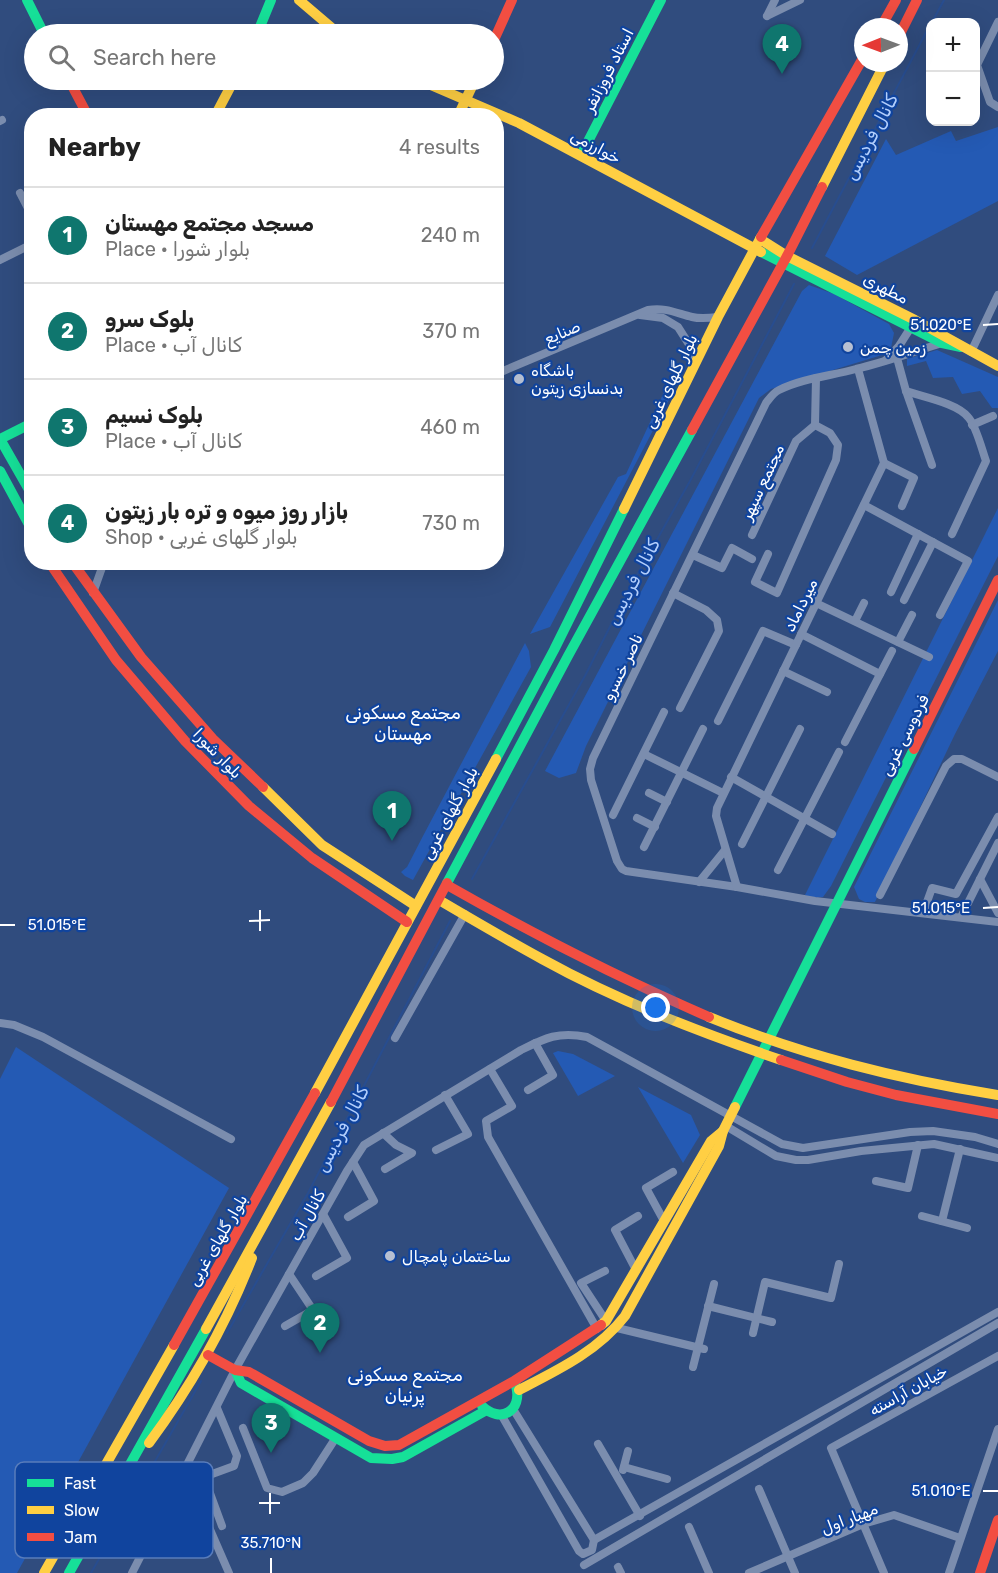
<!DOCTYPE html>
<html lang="en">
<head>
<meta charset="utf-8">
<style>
	:root { --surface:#fff; --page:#f2f2f2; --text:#222; --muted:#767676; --line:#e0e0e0; --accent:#0f766e }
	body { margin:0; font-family:Rubik,"Noto Naskh Arabic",sans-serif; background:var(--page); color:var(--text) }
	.controls { position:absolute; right:18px; top:18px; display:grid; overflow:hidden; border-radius:12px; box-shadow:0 6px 24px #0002 }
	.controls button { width:54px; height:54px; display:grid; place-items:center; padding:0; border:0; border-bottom:2px solid var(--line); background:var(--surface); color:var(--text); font:30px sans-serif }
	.compass { position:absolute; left:854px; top:18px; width:54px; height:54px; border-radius:50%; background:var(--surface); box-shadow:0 6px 24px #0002; rotate:269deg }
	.you { position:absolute; left:656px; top:1008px; width:21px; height:21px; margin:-15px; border:4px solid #fff; border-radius:50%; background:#1a73e8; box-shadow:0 0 0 9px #1a73e833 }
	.badge { display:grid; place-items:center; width:39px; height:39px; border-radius:50%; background:var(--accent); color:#fff; font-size:20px; font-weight:700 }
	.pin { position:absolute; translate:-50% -50px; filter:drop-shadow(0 2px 3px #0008) }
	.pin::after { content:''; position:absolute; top:32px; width:21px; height:18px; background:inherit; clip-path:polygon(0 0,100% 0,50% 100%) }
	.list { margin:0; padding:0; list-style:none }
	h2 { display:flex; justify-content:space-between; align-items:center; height:78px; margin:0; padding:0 24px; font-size:26px }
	h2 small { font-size:20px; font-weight:400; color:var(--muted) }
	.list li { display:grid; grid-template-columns:39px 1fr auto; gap:18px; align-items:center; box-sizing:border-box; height:96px; padding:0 24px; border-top:2px solid var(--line) }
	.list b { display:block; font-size:22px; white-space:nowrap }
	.list p { margin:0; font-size:20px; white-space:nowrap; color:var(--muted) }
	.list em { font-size:20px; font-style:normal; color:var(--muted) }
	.icon { flex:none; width:33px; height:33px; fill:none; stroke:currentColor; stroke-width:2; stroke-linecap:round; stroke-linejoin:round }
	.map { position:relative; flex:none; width:998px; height:1573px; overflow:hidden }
	.search { position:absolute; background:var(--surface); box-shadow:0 6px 24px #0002; left:24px; top:24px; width:480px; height:66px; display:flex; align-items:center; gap:15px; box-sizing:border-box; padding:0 21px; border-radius:33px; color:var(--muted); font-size:22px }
	.panel { position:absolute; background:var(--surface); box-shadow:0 6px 24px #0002; left:24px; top:108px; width:480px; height:462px; border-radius:24px }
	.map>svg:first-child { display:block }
</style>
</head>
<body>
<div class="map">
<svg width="998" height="1573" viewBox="0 0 998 1573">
	<rect width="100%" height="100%" fill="#304c7e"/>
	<g fill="#245ab4">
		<polygon points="998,127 998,201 857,275 825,256 886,139 896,155 951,131 956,141"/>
		<polygon points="809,285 834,294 889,324 894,333 891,348 882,355 771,389 759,398 586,746 576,773 559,778 545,771 802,291"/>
		<polygon points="937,350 998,377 998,408 992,408 980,391 962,394 953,377 933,378 926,361 907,366 907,359"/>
		<polygon points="664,392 671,396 550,627 530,634 618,477 626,474"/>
		<polygon points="998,508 998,556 831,886 823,897 811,898 805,895"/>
		<polygon points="998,600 998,651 955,734 875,902 865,902 859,899 854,887"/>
		<polygon points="525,643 529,651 531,667 413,880 405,876 401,872 407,867 423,836"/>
		<polygon points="16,1047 229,1188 17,1573 0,1573 0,1079"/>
		<polygon points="558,1051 573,1054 615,1076 578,1096 553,1053"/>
		<polygon points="638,1087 691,1115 700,1135 683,1163"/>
	</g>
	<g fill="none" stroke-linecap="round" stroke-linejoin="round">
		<g stroke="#284d8f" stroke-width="2">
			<polyline points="932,22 944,0"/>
			<polyline points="812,248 930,25"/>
			<polyline points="472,879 586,674 628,591 690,481 794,284"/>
			<polyline points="227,1333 308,1193 450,921"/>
			<polyline points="91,1573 201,1381"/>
		</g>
		<g stroke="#7b8dae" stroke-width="8">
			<polyline points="767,16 800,0"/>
			<polyline points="767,16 775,0"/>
			<polyline points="998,22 977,65 990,102 998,107"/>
			<polyline points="0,121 2,120"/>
			<polyline points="20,193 32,216"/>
			<polyline points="0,260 32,244"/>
			<polyline points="640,315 663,318 678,327 692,349 693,369"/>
			<path d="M 944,341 L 942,343 C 913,352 885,362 856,369 C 831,376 803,378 779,390 C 773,393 770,398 766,403 L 593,758 L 590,769 L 591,780 L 617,861 L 622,869 L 626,871 L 737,887 L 815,901 L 998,922"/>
			<polyline points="971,352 998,295"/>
			<polyline points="897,358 906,391 932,465"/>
			<polyline points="886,360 899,346 913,324"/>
			<path d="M 496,374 L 648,310 C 665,307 676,313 692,317 C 700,319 710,318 718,317"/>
			<path d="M 906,391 C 923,397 957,403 968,417 C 976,425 982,450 986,461 L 952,534"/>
			<polyline points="972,425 993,416"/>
			<polyline points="884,463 914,478 902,506"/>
			<polyline points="864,505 968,561 940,615"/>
			<polyline points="752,535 796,441 815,425 816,378"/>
			<polyline points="768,554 755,582 777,593 836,460 838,445 830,433 815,425"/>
			<polyline points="693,555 722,568 732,548 752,559"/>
			<polyline points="891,592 918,534"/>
			<polyline points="93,593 104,562"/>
			<polyline points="673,593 706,610 717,620 719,631 680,708"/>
			<polyline points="904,600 933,542"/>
			<polyline points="816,603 929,657"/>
			<polyline points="855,621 864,603"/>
			<polyline points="801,634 880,674"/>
			<polyline points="898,642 912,615"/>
			<polyline points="783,671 827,692"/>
			<polyline points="718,721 763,631 796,645"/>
			<polyline points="845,742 892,651"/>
			<polyline points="644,754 723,793"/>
			<polyline points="731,777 832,834"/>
			<polyline points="649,793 667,802"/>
			<polyline points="613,815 664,712"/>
			<polyline points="637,818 655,827"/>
			<polyline points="742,844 800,729"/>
			<polyline points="644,847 703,729"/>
			<polyline points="778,870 839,752"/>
			<polyline points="980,879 998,913"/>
			<polyline points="699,882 725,850"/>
			<polyline points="737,887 716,816 717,808 884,463 858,369"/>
			<polyline points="880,895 946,766 954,759 962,759 998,777"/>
			<polyline points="923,913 932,888 956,894 998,817"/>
			<polyline points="961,917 998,843"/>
			<polyline points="0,1023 14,1025 43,1037 231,1139"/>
			<polyline points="395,1038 465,914"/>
			<polyline points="490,1069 512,1106 486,1121 488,1137 597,1329"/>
			<polyline points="528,1090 553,1075 535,1043"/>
			<polyline points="726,1126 776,1156 796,1160 808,1160 861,1151 934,1144 998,1158"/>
			<polyline points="383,1133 396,1145 412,1153 385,1169"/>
			<polyline points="436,1150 468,1134 445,1095"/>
			<polyline points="876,1181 908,1188 918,1145"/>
			<polyline points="922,1216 967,1228"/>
			<polyline points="348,1217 374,1201 353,1162"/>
			<polyline points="664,1221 646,1188 673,1172"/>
			<polyline points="942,1221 960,1149"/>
			<polyline points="636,1270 615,1230 638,1216"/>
			<polyline points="605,1271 581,1283 606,1321"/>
			<polyline points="316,1276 347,1258 323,1214"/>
			<polyline points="708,1306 772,1322"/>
			<polyline points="285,1326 313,1310 289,1274"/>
			<polyline points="617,1328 704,1349"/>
			<polyline points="753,1333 765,1282 831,1298 839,1264"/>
			<polyline points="693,1367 714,1284"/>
			<polyline points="217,1408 237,1456 234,1466 204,1477 222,1526"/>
			<polyline points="513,1409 594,1540 998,1312"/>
			<polyline points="502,1416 579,1551 583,1554 592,1550 594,1540"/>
			<polyline points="243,1428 267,1488 282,1492 303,1483 313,1473 335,1439"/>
			<polyline points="598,1444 640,1516"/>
			<polyline points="624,1467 667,1479"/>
			<polyline points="184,1470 229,1573"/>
			<polyline points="623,1470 628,1451"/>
			<polyline points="759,1489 795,1573"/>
			<polyline points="689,1527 709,1573"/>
			<polyline points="584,1565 998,1323"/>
			<polyline points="618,1567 621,1573"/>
			<path d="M 132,1573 L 235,1370 L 347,1171 L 364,1145 L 521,1050 C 545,1038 559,1031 587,1037 L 782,1144 L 803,1148 L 910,1132 L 933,1131 L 975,1137 L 998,1144"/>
			<polyline points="749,1573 863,1524 894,1515 960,1538"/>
			<polyline points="884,1573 831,1448 998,1356"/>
			<polyline points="949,1573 998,1429"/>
		</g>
		<g stroke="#16e098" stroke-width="10">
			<polyline points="27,0 44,34"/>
			<polyline points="257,34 271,0"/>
			<polyline points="581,155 661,0"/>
			<polyline points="761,252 942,343 961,347"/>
			<polyline points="0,439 32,495"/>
			<polyline points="0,439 32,423"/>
			<polyline points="0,471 32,530"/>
			<polyline points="496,759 554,650 624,509"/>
			<polyline points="447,883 568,656 692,430"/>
			<polyline points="735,1107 914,749"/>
			<polyline points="235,1370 241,1383 371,1458 392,1459 403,1457 485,1411"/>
			<path d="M 482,1406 C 500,1424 523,1411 516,1386"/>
			<polyline points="69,1573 206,1329"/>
		</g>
		<g stroke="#ffcf43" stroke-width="10">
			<polyline points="299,0 339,34"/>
			<polyline points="419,80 519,123 761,252"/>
			<polyline points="215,116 234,80"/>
			<polyline points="458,116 475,80"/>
			<polyline points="822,187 885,63"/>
			<polyline points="760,239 787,256 915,320 998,366"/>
			<polyline points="624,509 718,317 761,237"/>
			<polyline points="263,787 322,845 416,906"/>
			<path d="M 439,900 C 473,920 507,940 542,959 C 618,1001 699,1032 781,1060"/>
			<path d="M 709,1017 C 805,1056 897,1079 998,1095"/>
			<polyline points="315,1093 496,759"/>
			<polyline points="601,1325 606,1321 711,1141 723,1131"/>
			<polyline points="206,1329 331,1102"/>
			<path d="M 519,1390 C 558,1370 598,1351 625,1316 L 719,1146 L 723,1131 L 735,1107"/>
			<path d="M 149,1443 C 192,1385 226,1325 252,1258"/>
			<polyline points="44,1573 174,1345"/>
		</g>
		<g stroke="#f24e42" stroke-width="10">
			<polyline points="881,27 896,0"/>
			<polyline points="899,36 917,0"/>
			<polyline points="494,40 512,0"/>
			<polyline points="69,80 88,116"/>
			<polyline points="761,237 863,58"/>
			<polyline points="692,430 787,256 822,187"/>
			<polyline points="49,562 116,660 185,741 249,806 312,858 407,922"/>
			<polyline points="72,562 141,657 213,739 263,787"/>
			<polyline points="914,749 998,580"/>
			<path d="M 447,885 C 533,934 619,978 709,1017"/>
			<polyline points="781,1060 847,1082 896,1095 998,1114"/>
			<polyline points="331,1102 447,883"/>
			<polyline points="174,1345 315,1093"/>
			<polyline points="208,1355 235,1370 249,1372 369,1441 385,1446 399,1445 514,1381 601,1325"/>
			<polyline points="980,1573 998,1520"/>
		</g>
	</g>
	<path fill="none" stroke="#fff" stroke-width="2" d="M 983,325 L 998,324M 983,908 L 998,907M 260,910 L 260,931M 249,921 L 270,920M 0,925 L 15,925M 983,1491 L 998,1491M 270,1493 L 270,1514M 259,1503 L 280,1503M 271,1558 L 271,1573"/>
	<g fill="#b7c0d2" stroke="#10449e" stroke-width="2">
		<circle cx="848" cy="347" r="6"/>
		<circle cx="519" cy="379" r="6"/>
		<circle cx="390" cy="1256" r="6"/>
	</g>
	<g text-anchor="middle" stroke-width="4.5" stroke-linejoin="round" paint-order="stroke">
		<g font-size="16" fill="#fff" stroke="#10449e">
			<text transform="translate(608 70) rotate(-63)" y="6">استاد فروزانفر</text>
			<text transform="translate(596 146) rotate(28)" y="6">خوارزمی</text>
			<text transform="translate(886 288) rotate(27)" y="6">مطهری</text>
			<text transform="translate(562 332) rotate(-23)" y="6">صنایع</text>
			<text transform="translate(670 381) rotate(-64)" y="6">بلوار گلهای غربی</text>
			<text transform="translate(762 482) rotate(-65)" y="6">مجتمع سپهر</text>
			<text transform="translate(800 605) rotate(-64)" y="6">میرداماد</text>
			<text transform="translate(622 667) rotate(-64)" y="6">ناصر خسرو</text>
			<text transform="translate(904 735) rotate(-63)" y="6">فردوسی غربی</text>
			<text transform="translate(218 753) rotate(46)" y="6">بلوار شورا</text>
			<text transform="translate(449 813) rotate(-62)" y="6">بلوار گلهای غربی</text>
			<text transform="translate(307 1215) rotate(-61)" y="6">کانال آب</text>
			<text transform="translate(217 1240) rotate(-60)" y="6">بلوار گلهای غربی</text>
			<text transform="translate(908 1390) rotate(-29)" y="6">خیابان آراسته</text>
			<text transform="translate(849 1518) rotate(-21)" y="6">مهیار اول</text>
		</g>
		<g font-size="16" fill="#fff" stroke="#10449e" text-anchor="start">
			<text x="860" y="353">زمین چمن</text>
			<text x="531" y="376">باشگاه<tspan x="531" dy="18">بدنسازی زیتون</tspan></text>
			<text x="402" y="1262">ساختمان پامچال</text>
		</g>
		<g font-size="18" font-style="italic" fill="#b2cefc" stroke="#10449e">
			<text transform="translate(871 137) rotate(-62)" y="6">کانال فردیس</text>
			<text transform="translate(633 582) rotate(-62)" y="6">کانال فردیس</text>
			<text transform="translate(342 1129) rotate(-62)" y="6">کانال فردیس</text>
		</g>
		<g font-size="18" fill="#fff" stroke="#10449e">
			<text x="403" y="719">مجتمع مسکونی<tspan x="403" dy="21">مهستان</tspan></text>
			<text x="405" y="1381">مجتمع مسکونی<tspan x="405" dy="21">پرنیان</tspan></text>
		</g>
	</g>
	<rect x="15" y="1462" width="198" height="96" rx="9" fill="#10449e" stroke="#587cbb" stroke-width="1.5"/>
	<rect x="27" y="1479" width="27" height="8" fill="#16e098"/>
	<rect x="27" y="1506" width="27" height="8" fill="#ffcf43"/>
	<rect x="27" y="1533" width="27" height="8" fill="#f24e42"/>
	<g font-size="16" fill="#fff">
		<text x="64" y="1489">Fast</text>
		<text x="64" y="1516">Slow</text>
		<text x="64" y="1543">Jam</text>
	</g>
	<g font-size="15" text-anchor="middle" fill="#fff" stroke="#10449e" stroke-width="4.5" stroke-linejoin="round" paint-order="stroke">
		<text x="941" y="330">51.020°E</text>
		<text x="941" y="913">51.015°E</text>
		<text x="57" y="930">51.015°E</text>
		<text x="941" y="1496">51.010°E</text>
		<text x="271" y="1548">35.710°N</text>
	</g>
</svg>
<div class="controls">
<button>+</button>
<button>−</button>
</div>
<svg class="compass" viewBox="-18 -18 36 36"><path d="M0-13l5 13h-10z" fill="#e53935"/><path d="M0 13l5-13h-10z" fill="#767676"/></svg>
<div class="you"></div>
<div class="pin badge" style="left:392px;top:841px">1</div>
<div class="pin badge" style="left:320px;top:1353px">2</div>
<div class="pin badge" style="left:271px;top:1453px">3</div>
<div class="pin badge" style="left:782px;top:74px">4</div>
<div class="search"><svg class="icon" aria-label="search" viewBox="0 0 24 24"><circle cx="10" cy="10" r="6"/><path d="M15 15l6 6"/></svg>Search here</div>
<section class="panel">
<h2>Nearby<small>4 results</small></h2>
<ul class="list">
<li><span class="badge">1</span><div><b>مسجد مجتمع مهستان</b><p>Place · بلوار شورا</p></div><em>240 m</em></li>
<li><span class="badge">2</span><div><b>بلوک سرو</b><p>Place · کانال آب</p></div><em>370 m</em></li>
<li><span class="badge">3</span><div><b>بلوک نسیم</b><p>Place · کانال آب</p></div><em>460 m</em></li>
<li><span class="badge">4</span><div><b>بازار روز میوه و تره بار زیتون</b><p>Shop · بلوار گلهای غربی</p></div><em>730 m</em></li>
</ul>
</section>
</div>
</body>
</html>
